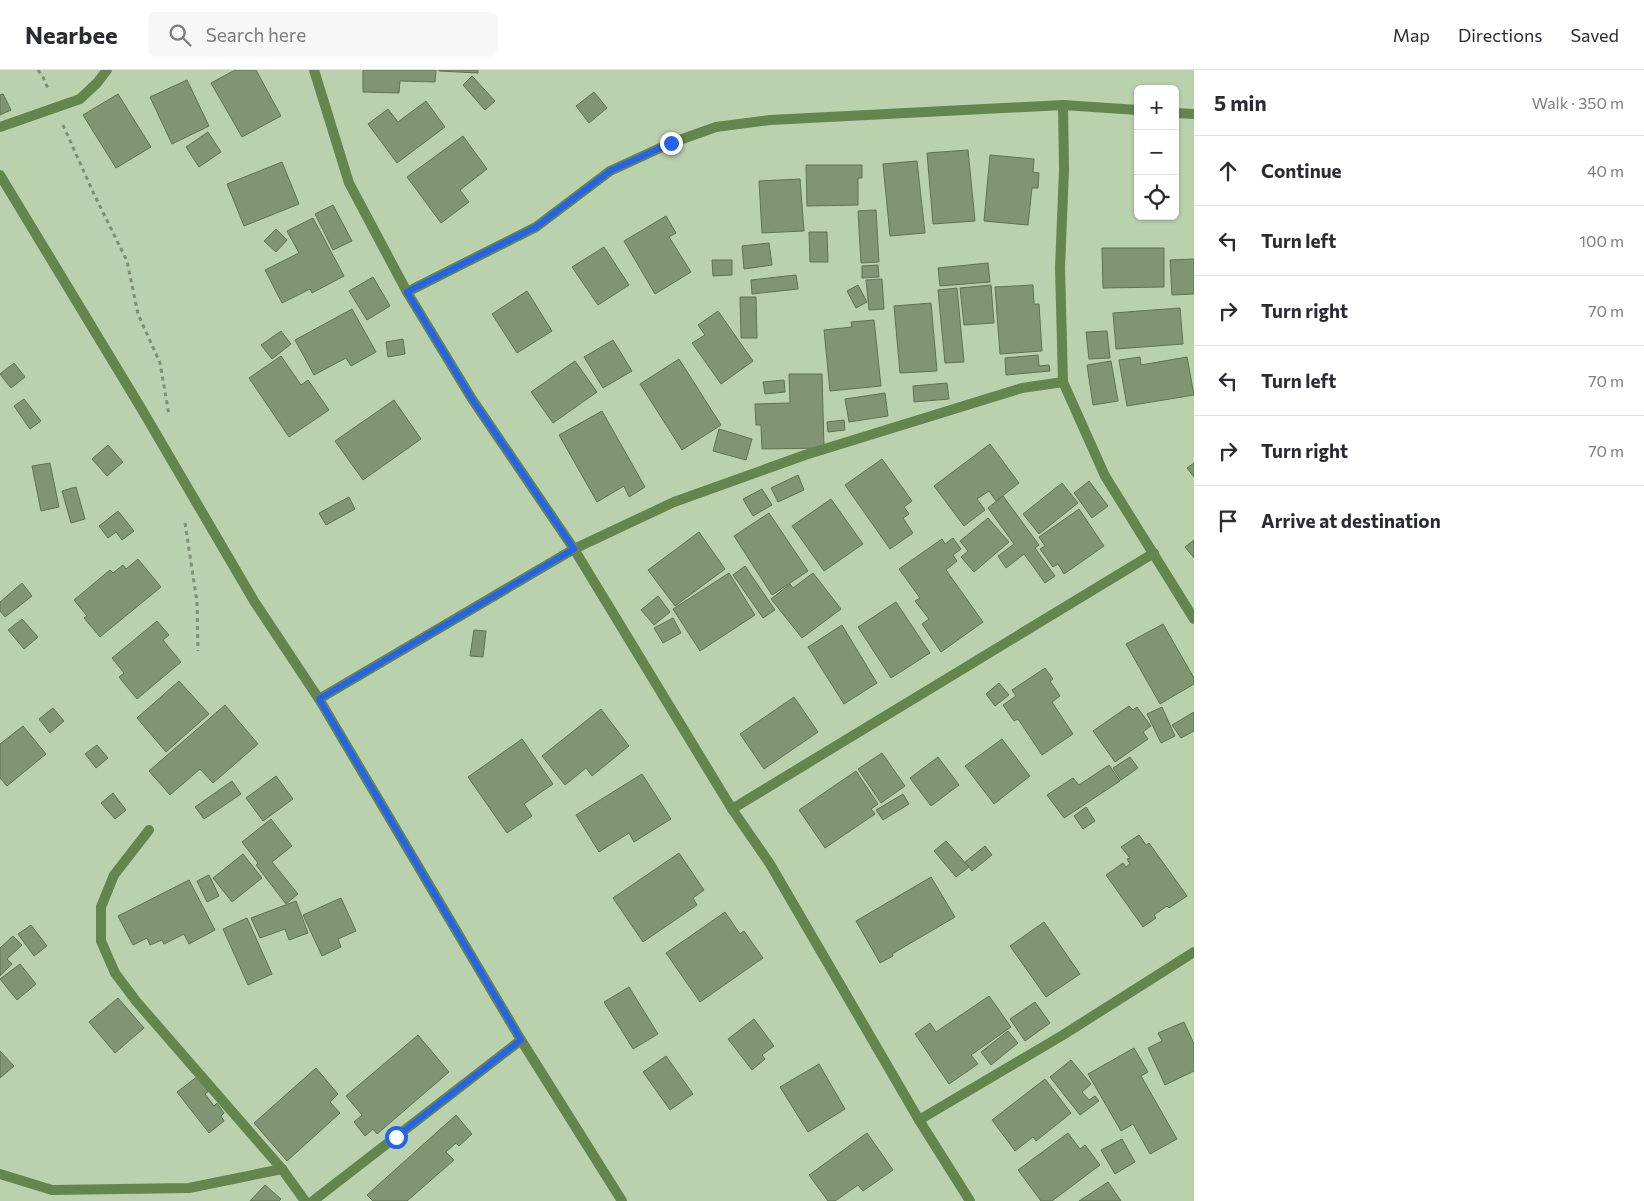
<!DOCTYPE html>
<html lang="en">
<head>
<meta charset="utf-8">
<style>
	:root { --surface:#fff; --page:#f7f7f7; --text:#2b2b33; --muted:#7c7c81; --line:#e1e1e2 }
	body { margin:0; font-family:Commissioner,sans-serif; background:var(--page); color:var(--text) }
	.controls { position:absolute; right:15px; top:15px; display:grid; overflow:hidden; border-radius:8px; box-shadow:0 1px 4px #0004 }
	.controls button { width:45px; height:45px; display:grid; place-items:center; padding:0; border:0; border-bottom:1px solid var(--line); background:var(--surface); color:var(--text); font:25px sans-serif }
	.stop { position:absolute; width:15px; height:15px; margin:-11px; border:4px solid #2563eb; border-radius:50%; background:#fff }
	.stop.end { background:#2563eb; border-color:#fff; box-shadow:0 1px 5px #0008 }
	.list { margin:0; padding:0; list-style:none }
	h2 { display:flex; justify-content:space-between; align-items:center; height:65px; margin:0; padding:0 20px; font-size:21px }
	h2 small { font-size:16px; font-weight:400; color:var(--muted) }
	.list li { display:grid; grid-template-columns:32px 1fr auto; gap:15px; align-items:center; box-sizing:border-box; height:70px; padding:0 20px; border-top:1px solid var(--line) }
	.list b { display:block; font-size:19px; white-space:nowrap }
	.list em { font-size:16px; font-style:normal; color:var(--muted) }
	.icon { flex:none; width:28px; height:28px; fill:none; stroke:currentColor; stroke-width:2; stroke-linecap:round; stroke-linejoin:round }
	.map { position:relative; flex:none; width:1194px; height:1131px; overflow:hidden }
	header { display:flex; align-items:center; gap:30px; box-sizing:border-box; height:70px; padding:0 25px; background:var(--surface); border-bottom:1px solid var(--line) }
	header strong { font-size:24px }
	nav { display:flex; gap:28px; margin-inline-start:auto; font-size:18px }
	.search { width:350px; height:45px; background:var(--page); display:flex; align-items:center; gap:12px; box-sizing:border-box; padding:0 18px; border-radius:8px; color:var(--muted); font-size:19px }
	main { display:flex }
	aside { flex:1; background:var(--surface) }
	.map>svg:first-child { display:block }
</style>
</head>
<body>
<header>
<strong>Nearbee</strong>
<div class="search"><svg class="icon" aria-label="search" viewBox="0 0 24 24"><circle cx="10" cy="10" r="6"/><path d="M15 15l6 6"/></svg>Search here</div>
<nav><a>Map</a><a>Directions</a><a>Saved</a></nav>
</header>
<main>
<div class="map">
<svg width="1194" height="1131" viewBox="0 0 1194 1131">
	<rect width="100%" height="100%" fill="#bad1ad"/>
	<g fill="#809673" stroke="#5e7351">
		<polygon points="235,0 256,0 281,46 242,67 211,13"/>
		<polygon points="363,0 436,0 435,12 400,11 399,23 363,22"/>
		<polygon points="439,0 478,0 478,3 439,1"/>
		<polygon points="472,6 495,31 485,40 463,15"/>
		<polygon points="187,10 209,56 172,74 150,27"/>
		<polygon points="594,22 607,38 589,53 576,36"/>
		<polygon points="3,24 11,40 0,45 0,25"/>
		<polygon points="118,24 151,77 116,98 83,45"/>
		<polygon points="426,31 445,57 397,93 368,54 388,39 398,52"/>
		<polygon points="208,62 221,82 199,97 186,77"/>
		<polygon points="463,66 487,99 460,120 469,132 441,153 407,107"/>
		<polygon points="968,80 975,151 933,154 927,83"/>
		<polygon points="990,85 1034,89 1033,102 1039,103 1038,118 1032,118 1028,155 984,151"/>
		<polygon points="917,91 925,163 890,166 883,94"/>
		<polygon points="282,92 299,134 244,156 227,114"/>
		<polygon points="806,95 862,95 862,108 858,108 858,135 807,136"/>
		<polygon points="800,109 804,161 762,163 759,111"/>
		<polygon points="333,135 352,171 333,180 315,144"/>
		<polygon points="876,140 879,192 861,193 858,141"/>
		<polygon points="666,146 676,163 669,167 691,202 655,224 624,171"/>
		<polygon points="313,148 344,206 312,223 310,219 282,233 265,200 299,183 287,161"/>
		<polygon points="276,159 287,170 276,182 264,171"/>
		<polygon points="809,162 827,162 828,192 810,192"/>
		<polygon points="769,173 772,195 744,199 742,176"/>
		<polygon points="604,177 629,215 598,235 572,197"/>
		<polygon points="1102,178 1164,178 1164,217 1103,218"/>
		<polygon points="1194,189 1194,224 1172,225 1170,190"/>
		<polygon points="712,190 732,190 732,205 713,206"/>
		<polygon points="988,193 990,212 940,216 938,198"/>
		<polygon points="878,195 879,207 862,208 862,196"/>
		<polygon points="796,205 798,219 752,224 751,210"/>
		<polygon points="373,207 390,236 367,250 349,221"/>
		<polygon points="882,209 884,239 869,240 866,210"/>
		<polygon points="858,215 867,232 856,238 847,221"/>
		<polygon points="991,215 994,253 964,255 960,218"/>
		<polygon points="1033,215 1034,234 1039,234 1042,281 1000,284 995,217"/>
		<polygon points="957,218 964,292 945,293 938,220"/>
		<polygon points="527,221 552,261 517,283 492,244"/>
		<polygon points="740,227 756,227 757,268 741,268"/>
		<polygon points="931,233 937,301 900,303 894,236"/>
		<polygon points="1180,238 1183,274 1116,279 1113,243"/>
		<polygon points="352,239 376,282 351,296 346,288 314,305 295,270"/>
		<polygon points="718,241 753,291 721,314 692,273 705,265 698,255"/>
		<polygon points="874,250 881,316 830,321 824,260 852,257 851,252"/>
		<polygon points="281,261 291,274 272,289 261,275"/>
		<polygon points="1107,261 1110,288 1089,289 1086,262"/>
		<polygon points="403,269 405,284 388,287 386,272"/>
		<polygon points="613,270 632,301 603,318 584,287"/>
		<polygon points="1038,285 1039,296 1049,295 1050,301 1006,305 1005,288"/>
		<polygon points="281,286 301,315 308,310 329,340 289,367 249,308"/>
		<polygon points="1140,287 1141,295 1187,287 1194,325 1127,336 1119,290"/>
		<polygon points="679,289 721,355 682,380 640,314"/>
		<polygon points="575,291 597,322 553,353 531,322"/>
		<polygon points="1111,291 1118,331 1093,335 1087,295"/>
		<polygon points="14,293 25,307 11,318 0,304"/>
		<polygon points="789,304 822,304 824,378 762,379 761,355 756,355 755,334 790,333"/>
		<polygon points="784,310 785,322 765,324 763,312"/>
		<polygon points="947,313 949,329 914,332 913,316"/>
		<polygon points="885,323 888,346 849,352 845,329"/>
		<polygon points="24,329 41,351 30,359 14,336"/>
		<polygon points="394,330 421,369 363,410 335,371"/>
		<polygon points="602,341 645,417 629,427 624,416 597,432 559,365"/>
		<polygon points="844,350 845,360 828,362 827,352"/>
		<polygon points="719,359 752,369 746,390 713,381"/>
		<polygon points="990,374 1019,413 996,431 989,421 977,429 985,440 964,456 934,416"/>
		<polygon points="108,375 123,392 107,406 92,389"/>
		<polygon points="882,389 912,431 904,437 909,444 903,448 913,463 890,479 845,415"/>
		<polygon points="50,393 59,437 41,441 32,396"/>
		<polygon points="1194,393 1194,407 1187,398"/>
		<polygon points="798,405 804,420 778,432 771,418"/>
		<polygon points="1089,411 1108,436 1092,448 1074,423"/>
		<polygon points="1062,413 1078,433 1039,464 1023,444"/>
		<polygon points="76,417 85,449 71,453 62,421"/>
		<polygon points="762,419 772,435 753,446 743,429"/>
		<polygon points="1003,426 1039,475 1035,478 1055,506 1045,513 1024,484 1006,498 998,486 1014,474 988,438"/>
		<polygon points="349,427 355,439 326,455 319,443"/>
		<polygon points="831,429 863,474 824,501 792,456"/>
		<polygon points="1079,439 1104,476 1064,504 1058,494 1053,497 1040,479 1045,476 1039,467"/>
		<polygon points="118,441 134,461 122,470 116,462 108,468 99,456"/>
		<polygon points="769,443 808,501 772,525 734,466"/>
		<polygon points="988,448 1009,472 974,502 961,487 968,481 960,471"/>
		<polygon points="699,462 725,499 675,536 648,500"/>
		<polygon points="953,468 961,479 953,485 957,491 946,500 983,552 941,582 922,554 929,549 915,531 920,528 899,499 942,469 945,474"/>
		<polygon points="1194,470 1194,488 1185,477"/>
		<polygon points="138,489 161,517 100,567 84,548 87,546 74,530 110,500 113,503 123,495 126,499"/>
		<polygon points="745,496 775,540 763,548 733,505"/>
		<polygon points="729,503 755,545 700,581 673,539"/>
		<polygon points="813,503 841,539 802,568 771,529 790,514 793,518"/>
		<polygon points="22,513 32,526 5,547 0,541 0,532"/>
		<polygon points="658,526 670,542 654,555 641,540"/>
		<polygon points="896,532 930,583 891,608 858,557"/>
		<polygon points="673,548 681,563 663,573 654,558"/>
		<polygon points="22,549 38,567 24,579 8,560"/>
		<polygon points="157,551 169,565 163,570 181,592 137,629 119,607 124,603 112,588"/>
		<polygon points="1163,554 1194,608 1194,614 1160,634 1126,574"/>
		<polygon points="842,555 877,613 844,634 808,577"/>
		<polygon points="474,560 486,561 483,587 470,586"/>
		<polygon points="1045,598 1053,609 1050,611 1060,626 1052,632 1073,664 1042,685 1018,649 1014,651 1003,635 1016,626 1012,620"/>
		<polygon points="179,611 209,644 166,682 137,648"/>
		<polygon points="999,613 1009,625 995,636 986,624"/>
		<polygon points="794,627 818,662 764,699 740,664"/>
		<polygon points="225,635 258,674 213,713 200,699 170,725 149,701"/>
		<polygon points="1129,636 1133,640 1137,637 1151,656 1143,662 1148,669 1115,692 1093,661"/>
		<polygon points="1162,637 1175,666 1161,673 1147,644"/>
		<polygon points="53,638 64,651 50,663 39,649"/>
		<polygon points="601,639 629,676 592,706 586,698 565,715 542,686"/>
		<polygon points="1194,642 1194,661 1181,668 1172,655"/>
		<polygon points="23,656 46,684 7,716 0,708 0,674"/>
		<polygon points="522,669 553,714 524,734 532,746 507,763 468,707"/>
		<polygon points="1002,669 1030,706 994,734 965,696"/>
		<polygon points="97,675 108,688 96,698 85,684"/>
		<polygon points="882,683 905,716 881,733 858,699"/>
		<polygon points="938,687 959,715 931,736 910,708"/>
		<polygon points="1130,687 1138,698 1121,710 1113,698"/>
		<polygon points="1109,695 1120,711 1064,748 1047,725 1073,708 1079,715"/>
		<polygon points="856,701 878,734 871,739 875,744 825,778 799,740"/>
		<polygon points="642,704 671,749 634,772 629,763 599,782 576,745"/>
		<polygon points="276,706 293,729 263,751 246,728"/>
		<polygon points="232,711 241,724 204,749 195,737"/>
		<polygon points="113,723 126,740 115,749 101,733"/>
		<polygon points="903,724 909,734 883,750 876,740"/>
		<polygon points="1086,737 1095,751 1083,759 1074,746"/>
		<polygon points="271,749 292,776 272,792 298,824 286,834 256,795 258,793 242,772"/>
		<polygon points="1139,765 1146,775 1149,773 1187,826 1169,838 1167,836 1154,845 1156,848 1143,857 1106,805 1123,793 1126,797 1130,794 1127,789 1130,788 1121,777"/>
		<polygon points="946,771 969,797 956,807 934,781"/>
		<polygon points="985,776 992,785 972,801 965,792"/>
		<polygon points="679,783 704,820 693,828 697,835 643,872 613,828"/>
		<polygon points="243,784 262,808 232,832 213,808"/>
		<polygon points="209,805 219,826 207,832 197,811"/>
		<polygon points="931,807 955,847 892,884 893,886 880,893 856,851"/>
		<polygon points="189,810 215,860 189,874 184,864 164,874 162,870 150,875 147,868 133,875 118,846"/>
		<polygon points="341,828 356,861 338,869 341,877 322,886 303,845"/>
		<polygon points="296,831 308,863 289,870 285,859 260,868 251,848"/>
		<polygon points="725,842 740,864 744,861 763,888 700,932 666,883"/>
		<polygon points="247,848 272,904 248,915 223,859"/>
		<polygon points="1044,852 1080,904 1046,927 1010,876"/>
		<polygon points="31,855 47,876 34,886 18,864"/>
		<polygon points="13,866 22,875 7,889 12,894 0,906 0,878"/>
		<polygon points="20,894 36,914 17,930 0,909"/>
		<polygon points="629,917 658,964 633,979 604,932"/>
		<polygon points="989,926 1011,957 971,985 978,994 949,1014 915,964 930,953 936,962"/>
		<polygon points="118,928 144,958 115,983 89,952"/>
		<polygon points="1035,932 1050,953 1025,971 1010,949"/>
		<polygon points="754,949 774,976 762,985 765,989 752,1000 728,969"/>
		<polygon points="1184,952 1194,974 1194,1001 1165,1015 1148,978 1162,971 1158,963"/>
		<polygon points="1008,961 1018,973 991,995 981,982"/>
		<polygon points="418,965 449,1002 377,1064 373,1059 365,1066 354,1052 362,1045 346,1026"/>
		<polygon points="1134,978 1148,1002 1141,1006 1177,1069 1150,1084 1133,1054 1121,1061 1088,1004"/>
		<polygon points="0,981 14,996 0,1008"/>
		<polygon points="666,986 693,1024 670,1040 643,1002"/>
		<polygon points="1071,990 1091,1014 1082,1022 1089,1030 1095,1026 1099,1031 1080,1045 1050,1007"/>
		<polygon points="819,994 845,1039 808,1062 780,1017"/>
		<polygon points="316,998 338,1024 330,1032 340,1043 287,1091 254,1053"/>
		<polygon points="198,1006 210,1020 205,1024 214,1036 217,1033 224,1043 221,1046 224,1051 209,1063 177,1022"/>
		<polygon points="1045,1009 1071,1043 1036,1071 1033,1067 1015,1081 992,1050"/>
		<polygon points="456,1045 472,1064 459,1076 456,1073 446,1082 454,1090 407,1131 373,1131 367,1125"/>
		<polygon points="867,1063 893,1100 863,1121 858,1115 835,1131 828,1131 809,1105"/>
		<polygon points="1068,1063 1080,1079 1085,1075 1100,1095 1052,1131 1041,1131 1018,1100"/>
		<polygon points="1122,1069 1135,1092 1115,1104 1101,1080"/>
		<polygon points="1108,1112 1121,1131 1079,1131"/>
		<polygon points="265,1115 281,1129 279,1131 250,1131"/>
	</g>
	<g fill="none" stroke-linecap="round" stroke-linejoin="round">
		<g stroke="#7e8f74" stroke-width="3" stroke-dasharray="4 4" stroke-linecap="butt">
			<polyline points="38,0 43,7 49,21"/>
			<polyline points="63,55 93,122 127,191 138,244 160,293 169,345"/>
			<polyline points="185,453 197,532 198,581"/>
		</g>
		<g stroke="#64864e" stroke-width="10">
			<polyline points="314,0 349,113 407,222 472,329 574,479 732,739 770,794 919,1050 970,1131"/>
			<polyline points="1063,35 1064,100 1060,198 1063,312 1105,406 1194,549"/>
			<polyline points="1175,43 1194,44"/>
			<polyline points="0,57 80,29 97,13 107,0"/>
			<polyline points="0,105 141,338 254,531 319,629 521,970 622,1131"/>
			<polyline points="407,222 536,157 610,101 671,73 716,57 770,50 1063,35 1138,40"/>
			<polyline points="319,629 574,479 674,432 805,385 1022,318 1063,312"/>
			<polyline points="732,739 1154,483"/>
			<polyline points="149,760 114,805 101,837 101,871 115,903 136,931 282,1099 305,1131"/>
			<polyline points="919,1050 1063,965 1194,882"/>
			<polyline points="0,1104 52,1120 189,1118 282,1099"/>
			<polyline points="313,1131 521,970"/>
		</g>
	</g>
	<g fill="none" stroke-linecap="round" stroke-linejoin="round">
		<polyline stroke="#2563eb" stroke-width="6" points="396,1067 521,970 319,629 574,479 472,329 407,222 536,157 610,101 671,73"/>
	</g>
</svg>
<div class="controls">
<button>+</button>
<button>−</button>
<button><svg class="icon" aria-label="locate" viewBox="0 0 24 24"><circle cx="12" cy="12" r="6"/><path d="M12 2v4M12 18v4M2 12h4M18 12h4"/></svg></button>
</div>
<div class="stop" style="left:396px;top:1067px"></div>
<div class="stop end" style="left:671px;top:73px"></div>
</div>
<aside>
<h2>5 min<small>Walk · 350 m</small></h2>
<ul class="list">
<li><svg class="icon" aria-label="ahead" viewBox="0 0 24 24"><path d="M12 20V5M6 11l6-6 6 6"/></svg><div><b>Continue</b></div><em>40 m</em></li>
<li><svg class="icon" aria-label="left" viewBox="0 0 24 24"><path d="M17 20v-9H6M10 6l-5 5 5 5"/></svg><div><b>Turn left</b></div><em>100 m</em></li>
<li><svg class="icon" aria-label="right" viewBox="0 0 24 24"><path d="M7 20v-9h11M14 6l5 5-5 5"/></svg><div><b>Turn right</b></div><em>70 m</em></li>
<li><svg class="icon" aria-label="left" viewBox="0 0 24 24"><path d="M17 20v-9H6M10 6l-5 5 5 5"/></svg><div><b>Turn left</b></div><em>70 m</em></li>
<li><svg class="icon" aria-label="right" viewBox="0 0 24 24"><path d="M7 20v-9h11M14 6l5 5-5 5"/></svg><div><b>Turn right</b></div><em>70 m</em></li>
<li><svg class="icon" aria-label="arrive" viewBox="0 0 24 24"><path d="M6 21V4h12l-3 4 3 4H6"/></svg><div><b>Arrive at destination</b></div></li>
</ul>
</aside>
</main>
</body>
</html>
